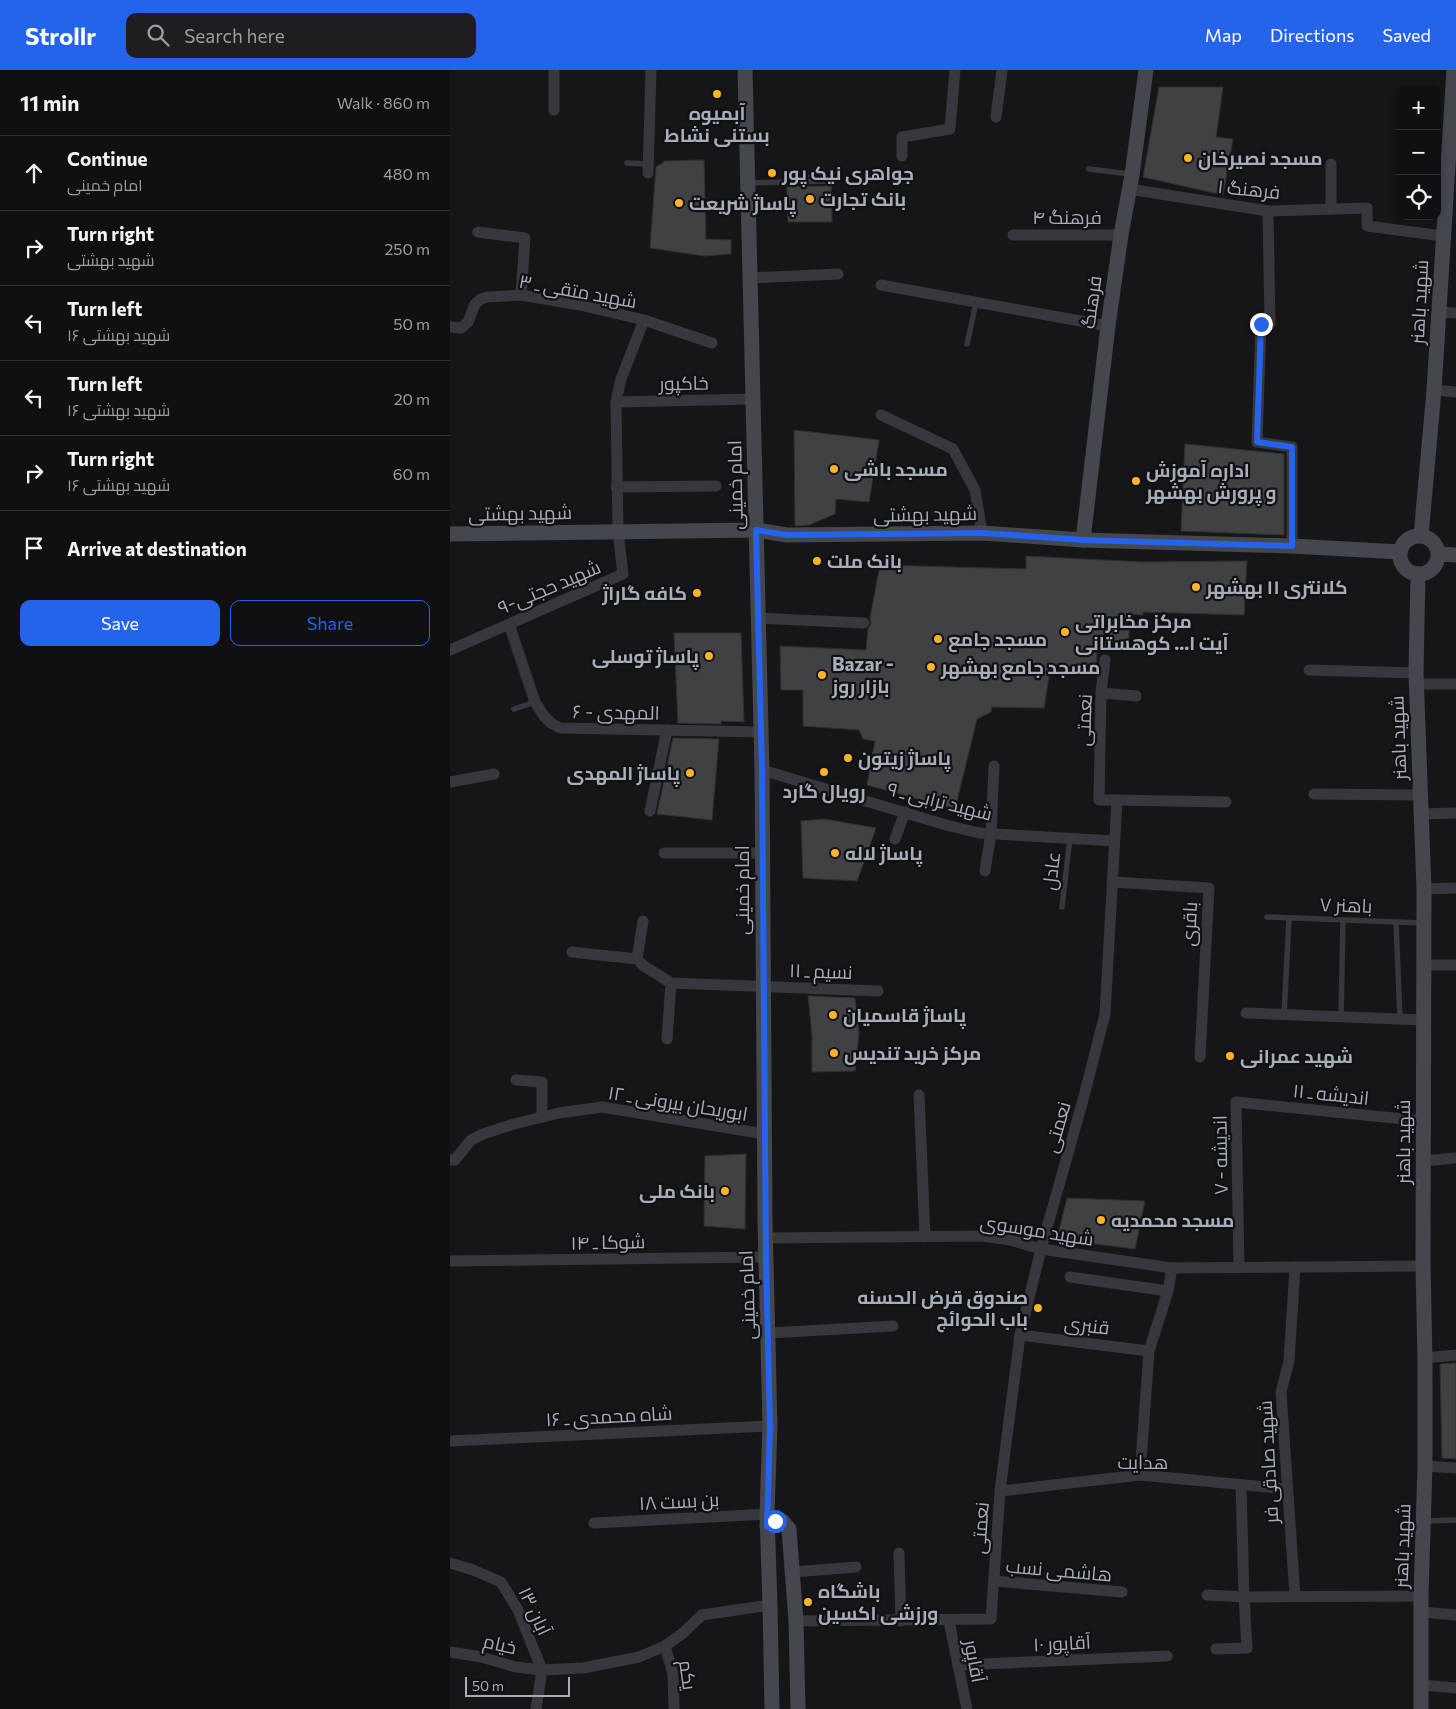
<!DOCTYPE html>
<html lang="en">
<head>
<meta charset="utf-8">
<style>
	:root { --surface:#101012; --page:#1e1e20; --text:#f1f3f6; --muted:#9c9d9f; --line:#303032; --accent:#2563eb }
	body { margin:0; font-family:Commissioner,Cairo,sans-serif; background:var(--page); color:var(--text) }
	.controls { position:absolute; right:15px; top:15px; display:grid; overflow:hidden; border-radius:10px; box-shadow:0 2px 8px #0003 }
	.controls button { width:45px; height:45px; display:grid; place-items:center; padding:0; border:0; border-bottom:1px solid var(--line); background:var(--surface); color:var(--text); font:25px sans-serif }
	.scale { position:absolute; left:15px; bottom:12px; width:105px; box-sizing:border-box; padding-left:5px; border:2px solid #a7adb9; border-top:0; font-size:14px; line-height:18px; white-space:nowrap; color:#a7adb9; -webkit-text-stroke:4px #111113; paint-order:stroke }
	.stop { position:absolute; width:15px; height:15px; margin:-11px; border:4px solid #2563eb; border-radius:50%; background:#fff }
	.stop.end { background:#2563eb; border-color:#fff; box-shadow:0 1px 5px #0008 }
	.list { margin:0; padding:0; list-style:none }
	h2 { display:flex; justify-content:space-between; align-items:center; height:65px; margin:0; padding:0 20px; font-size:21px }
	h2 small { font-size:16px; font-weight:400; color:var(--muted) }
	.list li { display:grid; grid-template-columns:32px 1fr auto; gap:15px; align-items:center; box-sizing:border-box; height:75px; padding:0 20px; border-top:1px solid var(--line) }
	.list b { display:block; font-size:19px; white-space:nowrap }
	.list p { margin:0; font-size:16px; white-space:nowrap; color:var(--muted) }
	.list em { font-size:16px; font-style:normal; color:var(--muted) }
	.actions { display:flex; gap:10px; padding:15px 20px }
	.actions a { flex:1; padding:11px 0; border:1px solid var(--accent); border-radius:10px; text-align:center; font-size:18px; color:var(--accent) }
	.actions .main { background:var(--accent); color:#fff }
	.icon { flex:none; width:28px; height:28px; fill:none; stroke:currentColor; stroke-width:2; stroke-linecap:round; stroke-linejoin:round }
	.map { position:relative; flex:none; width:1006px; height:1639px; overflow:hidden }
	header { display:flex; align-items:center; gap:30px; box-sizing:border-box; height:70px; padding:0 25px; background:var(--accent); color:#fff }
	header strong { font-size:24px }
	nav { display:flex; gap:28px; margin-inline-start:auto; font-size:18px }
	.search { width:350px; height:45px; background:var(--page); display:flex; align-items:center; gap:12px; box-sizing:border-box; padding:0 18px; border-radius:10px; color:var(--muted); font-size:19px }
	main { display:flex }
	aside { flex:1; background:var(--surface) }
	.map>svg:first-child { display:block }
</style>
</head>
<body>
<header>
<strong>Strollr</strong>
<div class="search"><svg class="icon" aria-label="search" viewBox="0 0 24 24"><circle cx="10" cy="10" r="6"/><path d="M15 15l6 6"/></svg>Search here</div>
<nav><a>Map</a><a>Directions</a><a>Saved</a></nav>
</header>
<main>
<aside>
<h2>11 min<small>Walk · 860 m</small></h2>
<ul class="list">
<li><svg class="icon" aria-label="ahead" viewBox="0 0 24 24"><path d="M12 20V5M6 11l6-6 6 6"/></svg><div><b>Continue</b><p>امام خمینی</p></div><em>480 m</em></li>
<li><svg class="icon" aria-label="right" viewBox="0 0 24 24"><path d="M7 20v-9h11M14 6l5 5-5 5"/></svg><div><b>Turn right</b><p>شهید بهشتی</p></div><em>250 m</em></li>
<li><svg class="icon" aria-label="left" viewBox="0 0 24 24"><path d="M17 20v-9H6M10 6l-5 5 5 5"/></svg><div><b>Turn left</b><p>شهید بهشتی ۱۶</p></div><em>50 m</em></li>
<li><svg class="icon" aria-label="left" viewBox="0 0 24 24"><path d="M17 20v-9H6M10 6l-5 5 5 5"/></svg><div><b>Turn left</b><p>شهید بهشتی ۱۶</p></div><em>20 m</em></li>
<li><svg class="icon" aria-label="right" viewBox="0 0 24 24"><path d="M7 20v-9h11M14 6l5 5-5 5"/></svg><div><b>Turn right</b><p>شهید بهشتی ۱۶</p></div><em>60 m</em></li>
<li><svg class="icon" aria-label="arrive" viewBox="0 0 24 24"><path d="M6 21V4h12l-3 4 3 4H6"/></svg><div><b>Arrive at destination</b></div></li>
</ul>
<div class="actions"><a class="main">Save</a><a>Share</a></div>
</aside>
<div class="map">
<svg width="1006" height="1639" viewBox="0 0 1006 1639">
	<rect width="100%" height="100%" fill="#161618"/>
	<g fill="#404145" stroke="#303034">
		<polygon points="709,17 773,17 766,67 783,69 773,125 693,107"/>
		<polygon points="254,90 256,169 281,170 281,184 254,186 200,178 206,97 215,91"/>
		<polygon points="337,105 381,106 382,152 338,152 337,117 375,116 380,111 379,108 375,106 337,107"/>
		<polygon points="344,360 429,370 419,432 386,429 385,444 359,455 345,456"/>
		<polygon points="735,374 834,384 834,465 731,461"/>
		<polygon points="576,486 692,492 797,491 794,545 693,542 693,545 679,544 679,582 647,579 646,604 600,601 594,638 542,637 541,642 527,649 505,739 417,715 425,671 413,669 409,660 353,656 353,620 331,620 330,576 416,580 418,559 421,554 420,548 430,495 576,499"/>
		<polygon points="224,563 291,563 294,652 271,651 271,654 228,653"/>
		<polygon points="223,668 269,669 262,750 207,744"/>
		<polygon points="374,749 426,758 407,811 353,808 351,751"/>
		<polygon points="358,926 405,928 409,963 405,1001 362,1002 362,965"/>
		<polygon points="296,1084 295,1159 254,1156 255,1086"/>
		<polygon points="617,1128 695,1131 685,1179 607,1169"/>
		<polygon points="1006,1293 1006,1389 992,1388 990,1294"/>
	</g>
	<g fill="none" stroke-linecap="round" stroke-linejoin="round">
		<g stroke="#37383d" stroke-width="5.5">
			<polyline points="177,93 198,94"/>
			<polyline points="639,99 680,104"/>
			<polyline points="299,113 375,111"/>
			<polyline points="517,274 526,233"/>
			<polyline points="64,639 85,632"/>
			<polyline points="612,837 620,768"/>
			<polyline points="817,847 972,853"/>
			<polyline points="946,852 950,949"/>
			<polyline points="834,945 839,848"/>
			<polyline points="891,947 893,850"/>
			<polyline points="975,1451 1006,1450"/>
		</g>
		<g stroke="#37383d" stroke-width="11">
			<polyline points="104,0 104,40"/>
			<polyline points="546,47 552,0"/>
			<polyline points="452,86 452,67 500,59 505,0"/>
			<polyline points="881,94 881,139"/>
			<polyline points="198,103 201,0"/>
			<polyline points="679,119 818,141 917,138 917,156 993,166"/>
			<polyline points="818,141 820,254 811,254 807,372 842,377 842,476"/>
			<polyline points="28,162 75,168 71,225"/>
			<polyline points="563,165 671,165"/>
			<polyline points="299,208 388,204"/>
			<polyline points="431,215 658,256"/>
			<polyline points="989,242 1006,243"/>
			<polyline points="0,257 11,258 18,252 25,234 31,229 37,227 71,225 130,235 194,250 262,273"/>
			<polyline points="984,320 1006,322"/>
			<polyline points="166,332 303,329"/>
			<polyline points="431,345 503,379 525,420 532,463"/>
			<polyline points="166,417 266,416"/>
			<polyline points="308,548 414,553"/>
			<polyline points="59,554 85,632 94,646 101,653 110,658 311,662"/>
			<polyline points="0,580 173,504 168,462 166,332 171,309 194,250"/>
			<polyline points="859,600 966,603"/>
			<polyline points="966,614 1006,614"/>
			<polyline points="651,623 686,626"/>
			<polyline points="312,700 496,755 529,763 664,771"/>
			<polyline points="0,712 44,704"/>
			<polyline points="864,724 970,725"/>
			<polyline points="667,730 776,732"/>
			<polyline points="200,741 217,660"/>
			<polyline points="971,744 1006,743"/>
			<polyline points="445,769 455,742"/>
			<polyline points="214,783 312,783"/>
			<polyline points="535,801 541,763 544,696"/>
			<polyline points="663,812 759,818 750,987"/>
			<polyline points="974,819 1006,818"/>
			<polyline points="122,882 187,889 194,896 221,913 428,921"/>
			<polyline points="187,889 193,851"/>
			<polyline points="974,895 1006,895"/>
			<polyline points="796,943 974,950"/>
			<polyline points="217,969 221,913"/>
			<polyline points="66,1010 92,1012 92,1047"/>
			<polyline points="469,1025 475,1167"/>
			<polyline points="0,1090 5,1090 21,1070 33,1064 64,1054 109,1043 152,1037 315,1064"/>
			<polyline points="973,1091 1006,1088"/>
			<polyline points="316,1168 533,1166 560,1170 591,1179 722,1198 973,1196"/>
			<polyline points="0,1191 316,1187"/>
			<polyline points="789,1197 786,1032 973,1051"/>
			<polyline points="845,1197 839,1291 831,1322 845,1526"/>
			<polyline points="620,1207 718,1221"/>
			<polyline points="319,1263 443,1256"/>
			<polyline points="570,1265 699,1281"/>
			<polyline points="975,1288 1006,1285"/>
			<polyline points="0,1371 320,1356"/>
			<polyline points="975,1396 1006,1398"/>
			<polyline points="690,1405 699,1281 718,1221 722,1198"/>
			<polyline points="791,1415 794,1527 971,1526"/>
			<polyline points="550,1421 690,1405 837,1419"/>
			<polyline points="144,1453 317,1444"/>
			<polyline points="449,1483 451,1551"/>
			<polyline points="0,1493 23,1500 51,1512 68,1540 92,1600 86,1639"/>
			<polyline points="343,1502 406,1497"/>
			<polyline points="544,1511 672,1522"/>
			<polyline points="757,1525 794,1527 797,1578 766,1579"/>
			<polyline points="971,1542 1006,1545"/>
			<polyline points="346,1551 541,1549 550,1421 570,1265 591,1179 633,1030 655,944 667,730 649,730 651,623 655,590"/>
			<polyline points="499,1551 517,1639"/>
			<polyline points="215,1576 223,1604 224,1639"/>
			<polyline points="0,1582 31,1587 66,1597 92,1600 133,1598 189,1587 215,1576 233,1563 252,1545 320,1535"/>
			<polyline points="508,1595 717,1586"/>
			<polyline points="971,1615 1006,1618"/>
		</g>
		<g stroke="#44474e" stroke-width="15">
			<polyline points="295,0 312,700 315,1150 320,1356 317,1444 320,1535 322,1639"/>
			<polyline points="0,464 306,460 337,465 532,463 633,470 842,476 950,482"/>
			<circle cx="969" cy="485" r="19"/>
			<polyline points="971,466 984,320 1004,0"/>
			<polyline points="633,470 658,256 671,165 682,105 696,0"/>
			<polyline points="989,484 1006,485"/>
			<polyline points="968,504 966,603 974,819 973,1196 975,1288 975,1396 971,1526 971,1639"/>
			<polyline points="317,1456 325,1451 332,1451 339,1459 346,1551 348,1639"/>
		</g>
	</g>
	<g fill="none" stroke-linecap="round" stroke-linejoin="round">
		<polyline stroke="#2563eb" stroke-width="6" points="325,1451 317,1456 320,1356 316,1187 312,700 306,460 337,465 532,463 633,470 842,476 842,377 807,372 811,254"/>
	</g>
	<g fill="#ffb327" stroke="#111113" stroke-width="2">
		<circle cx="267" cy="24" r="5"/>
		<circle cx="738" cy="88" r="5"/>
		<circle cx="322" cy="103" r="5"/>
		<circle cx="360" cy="129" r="5"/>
		<circle cx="229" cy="133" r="5"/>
		<circle cx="384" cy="399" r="5"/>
		<circle cx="686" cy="411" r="5"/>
		<circle cx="367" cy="491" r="5"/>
		<circle cx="746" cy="517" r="5"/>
		<circle cx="247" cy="523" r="5"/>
		<circle cx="615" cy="562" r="5"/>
		<circle cx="488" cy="569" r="5"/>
		<circle cx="259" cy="586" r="5"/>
		<circle cx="481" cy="597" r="5"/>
		<circle cx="372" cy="605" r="5"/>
		<circle cx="398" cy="688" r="5"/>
		<circle cx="374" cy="702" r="5"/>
		<circle cx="240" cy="703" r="5"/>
		<circle cx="385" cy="783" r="5"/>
		<circle cx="383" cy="945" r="5"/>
		<circle cx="384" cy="983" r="5"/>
		<circle cx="780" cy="986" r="5"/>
		<circle cx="275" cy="1121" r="5"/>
		<circle cx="651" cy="1150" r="5"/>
		<circle cx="588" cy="1238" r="5"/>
		<circle cx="358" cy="1532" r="5"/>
	</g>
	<g text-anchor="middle" stroke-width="4.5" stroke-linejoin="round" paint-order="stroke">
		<g font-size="19" font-weight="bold" fill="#a7adb9" stroke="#111113" text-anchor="start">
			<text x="267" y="50" text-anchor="middle">آبمیوه<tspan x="267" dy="22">بستنی نشاط</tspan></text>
			<text x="748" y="95">مسجد نصیرخان</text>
			<text x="332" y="110">جواهری نیک پور</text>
			<text x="370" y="136">بانک تجارت</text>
			<text x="239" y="140">پاساژ شریعت</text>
			<text x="394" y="406">مسجد باشی</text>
			<text x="696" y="407">اداره آموزش<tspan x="696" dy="22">و پرورش بهشهر</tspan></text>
			<text x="377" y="498">بانک ملت</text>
			<text x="756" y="524">کلانتری ۱۱ بهشهر</text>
			<text x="237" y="530" text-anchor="end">کافه گاراژ</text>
			<text x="625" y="558">مرکز مخابراتی<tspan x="625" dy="22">آیت ا... کوهستانی</tspan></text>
			<text x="498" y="576">مسجد جامع</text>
			<text x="249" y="593" text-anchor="end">پاساژ توسلی</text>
			<text x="382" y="601">Bazar -<tspan x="382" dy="22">بازار روز</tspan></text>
			<text x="491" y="604">مسجد جامع بهشهر</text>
			<text x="408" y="695">پاساژ زیتون</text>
			<text x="230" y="710" text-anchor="end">پاساژ المهدی</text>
			<text x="374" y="728" text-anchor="middle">رویال گارد</text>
			<text x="395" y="790">پاساژ لاله</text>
			<text x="393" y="952">پاساژ قاسمیان</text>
			<text x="394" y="990">مرکز خرید تندیس</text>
			<text x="790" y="993">شهید عمرانی</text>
			<text x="265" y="1128" text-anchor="end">بانک ملی</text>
			<text x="661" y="1157">مسجد محمدیه</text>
			<text x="578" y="1234" text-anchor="end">صندوق قرض الحسنه<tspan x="578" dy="22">باب الحوائج</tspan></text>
			<text x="368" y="1528">باشگاه<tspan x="368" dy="22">ورزشی اکسین</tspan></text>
		</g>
		<g font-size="19" fill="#a7adb9" stroke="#111113">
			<text transform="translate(799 119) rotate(6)" y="7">فرهنگ ۱</text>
			<text x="617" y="154">فرهنگ ۴</text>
			<text transform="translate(128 221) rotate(10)" y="7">شهید متقی ـ ۳</text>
			<text transform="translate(641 232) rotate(-82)" y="7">فرهنگ</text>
			<text transform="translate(969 232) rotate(-87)" y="7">شهید باهنر</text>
			<text transform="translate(234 313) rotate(-1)" y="7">خاکپور</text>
			<text transform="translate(285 415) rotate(-91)" y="7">امام خمینی</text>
			<text transform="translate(70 443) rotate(-1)" y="7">شهید بهشتی</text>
			<text transform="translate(475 444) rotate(-1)" y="7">شهید بهشتی</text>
			<text transform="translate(99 517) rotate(-23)" y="7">شهید حجتی-۹</text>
			<text transform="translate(166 642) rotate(1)" y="7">المهدی - ۶</text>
			<text transform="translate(634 650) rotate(-88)" y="7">نعمتی</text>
			<text transform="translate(948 668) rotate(-92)" y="7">شهید باهنر</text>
			<text transform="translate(490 731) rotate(14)" y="7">شهید ترابی ـ ۹</text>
			<text transform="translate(601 801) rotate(-83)" y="7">عادل</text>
			<text transform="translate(292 820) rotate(-90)" y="7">امام خمینی</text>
			<text transform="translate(896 835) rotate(2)" y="7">باهنر ۷</text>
			<text transform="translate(739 854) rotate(-87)" y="7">باقری</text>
			<text transform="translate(371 901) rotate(2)" y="7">نسیم ـ ۱۱</text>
			<text transform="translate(881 1024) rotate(6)" y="7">اندیشه ـ ۱۱</text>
			<text transform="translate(228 1033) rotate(9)" y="7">ابوریحان بیرونی ـ ۱۲</text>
			<text transform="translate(607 1057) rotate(-74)" y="7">نعمتی</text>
			<text transform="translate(953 1072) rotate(-90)" y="7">شهید باهنر</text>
			<text transform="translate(770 1085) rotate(-91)" y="7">اندیشه - ۷</text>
			<text transform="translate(587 1160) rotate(9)" y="7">شهید موسوی</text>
			<text transform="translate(158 1172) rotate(-1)" y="7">شوکا ـ ۱۴</text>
			<text transform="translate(297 1225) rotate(-92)" y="7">امام خمینی</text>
			<text transform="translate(637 1255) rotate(7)" y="7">قنبری</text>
			<text transform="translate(159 1346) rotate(-3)" y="7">شاه محمدی ـ ۱۶</text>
			<text x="693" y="1399">هدایت</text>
			<text transform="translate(818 1392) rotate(-93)" y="7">شهید صادقی فر</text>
			<text transform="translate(229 1431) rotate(-3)" y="7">بن بست ۱۸</text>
			<text transform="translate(530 1458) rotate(-86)" y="7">نعمتی</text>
			<text transform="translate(952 1476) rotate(-88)" y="7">شهید باهنر</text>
			<text transform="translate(609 1500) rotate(5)" y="7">هاشمی نسب</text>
			<text transform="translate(85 1541) rotate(65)" y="7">۱۳ آبان</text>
			<text transform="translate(612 1573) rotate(-3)" y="7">آقاپور ۱۰</text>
			<text transform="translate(50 1574) rotate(13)" y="7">خیام</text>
			<text transform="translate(525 1591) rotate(79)" y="7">آقاپور</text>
			<text transform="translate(238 1605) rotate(82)" y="7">یکم</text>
		</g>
	</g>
</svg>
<div class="controls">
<button>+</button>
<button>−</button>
<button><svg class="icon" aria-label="locate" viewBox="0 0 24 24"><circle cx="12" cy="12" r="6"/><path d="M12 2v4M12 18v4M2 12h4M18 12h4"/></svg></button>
</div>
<div class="scale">50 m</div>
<div class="stop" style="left:325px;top:1451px"></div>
<div class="stop end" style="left:811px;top:254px"></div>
</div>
</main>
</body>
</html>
